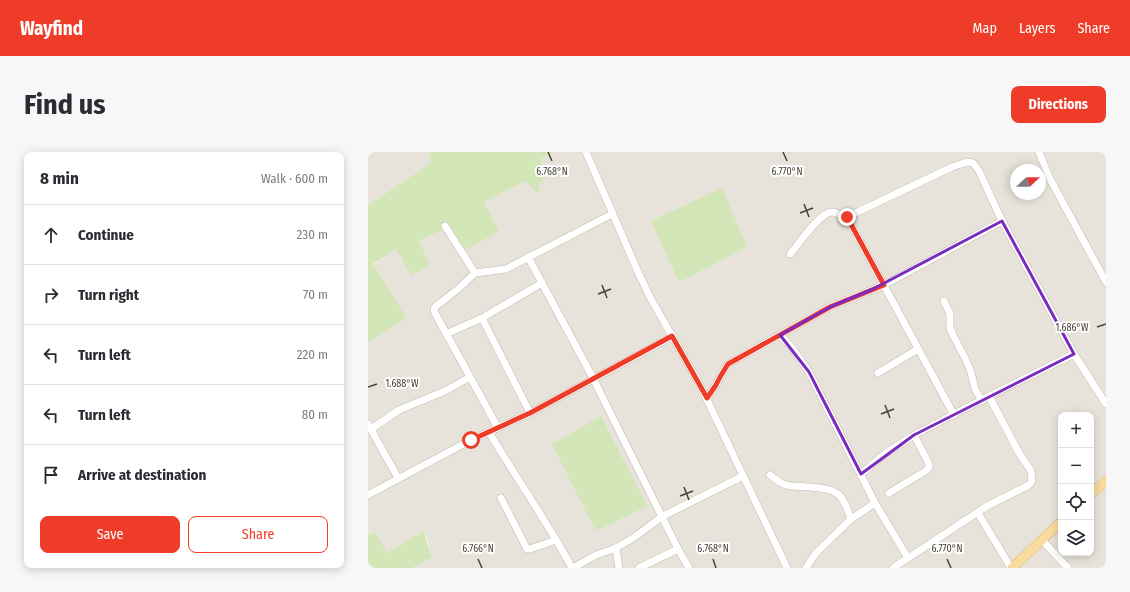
<!DOCTYPE html>
<html lang="en">
<head>
<meta charset="utf-8">
<style>
	:root { --surface:#fff; --page:#f7f7f7; --text:#2b2b33; --muted:#7c7c81; --line:#e1e1e2; --accent:#ef3c28 }
	body { margin:0; font-family:"Fira Sans Condensed",sans-serif; background:var(--page); color:var(--text) }
	.controls { position:absolute; right:12px; bottom:12px; display:grid; overflow:hidden; border-radius:8px; box-shadow:0 2px 10px #0003 }
	.controls button { width:36px; height:36px; display:grid; place-items:center; padding:0; border:0; border-bottom:1px solid var(--line); background:var(--surface); color:var(--text); font:20px sans-serif }
	.compass { position:absolute; left:642px; top:12px; width:36px; height:36px; border-radius:50%; background:var(--surface); box-shadow:0 2px 10px #0003; rotate:68deg }
	.stop { position:absolute; width:12px; height:12px; margin:-9px; border:3px solid #ef3c28; border-radius:50%; background:#fff }
	.stop.end { background:#ef3c28; border-color:#fff; box-shadow:0 1px 4px #0008 }
	.list { margin:0; padding:0; list-style:none }
	h2 { display:flex; justify-content:space-between; align-items:center; height:52px; margin:0; padding:0 16px; font-size:17px }
	h2 small { font-size:13px; font-weight:400; color:var(--muted) }
	.list li { display:grid; grid-template-columns:26px 1fr auto; gap:12px; align-items:center; box-sizing:border-box; height:60px; padding:0 16px; border-top:1px solid var(--line) }
	.list b { display:block; font-size:15px; white-space:nowrap }
	.list em { font-size:13px; font-style:normal; color:var(--muted) }
	.actions { display:flex; gap:8px; padding:12px 16px }
	.actions a { flex:1; padding:9px 0; border:1px solid var(--accent); border-radius:8px; text-align:center; font-size:14px; color:var(--accent) }
	.actions .main { background:var(--accent); color:#fff }
	.icon { flex:none; width:22px; height:22px; fill:none; stroke:currentColor; stroke-width:2; stroke-linecap:round; stroke-linejoin:round }
	.map { position:relative; flex:none; width:738px; height:416px; overflow:hidden; border-radius:8px }
	header { display:flex; align-items:center; gap:24px; box-sizing:border-box; height:56px; padding:0 20px; background:var(--accent); color:#fff }
	header strong { font-size:19px }
	nav { display:flex; gap:22px; margin-inline-start:auto; font-size:14px }
	.intro { display:flex; align-items:center; justify-content:space-between; box-sizing:border-box; height:96px; padding:0 24px }
	h1 { margin:0; font-size:28px }
	.button { padding:10px 18px; border-radius:8px; background:var(--accent); color:#fff; font-size:14px; font-weight:700 }
	main { display:flex; gap:24px; padding:0 24px }
	aside { flex:1; background:var(--surface); border-radius:8px; box-shadow:0 2px 10px #0003 }
	.map>svg:first-child { display:block }
</style>
</head>
<body>
<header>
<strong>Wayfind</strong>
<nav><a>Map</a><a>Layers</a><a>Share</a></nav>
</header>
<div class="intro"><h1>Find us</h1><a class="button">Directions</a></div>
<main>
<aside>
<h2>8 min<small>Walk · 600 m</small></h2>
<ul class="list">
<li><svg class="icon" aria-label="ahead" viewBox="0 0 24 24"><path d="M12 20V5M6 11l6-6 6 6"/></svg><div><b>Continue</b></div><em>230 m</em></li>
<li><svg class="icon" aria-label="right" viewBox="0 0 24 24"><path d="M7 20v-9h11M14 6l5 5-5 5"/></svg><div><b>Turn right</b></div><em>70 m</em></li>
<li><svg class="icon" aria-label="left" viewBox="0 0 24 24"><path d="M17 20v-9H6M10 6l-5 5 5 5"/></svg><div><b>Turn left</b></div><em>220 m</em></li>
<li><svg class="icon" aria-label="left" viewBox="0 0 24 24"><path d="M17 20v-9H6M10 6l-5 5 5 5"/></svg><div><b>Turn left</b></div><em>80 m</em></li>
<li><svg class="icon" aria-label="arrive" viewBox="0 0 24 24"><path d="M6 21V4h12l-3 4 3 4H6"/></svg><div><b>Arrive at destination</b></div></li>
</ul>
<div class="actions"><a class="main">Save</a><a>Share</a></div>
</aside>
<div class="map">
<svg width="738" height="416" viewBox="0 0 738 416">
	<rect width="100%" height="100%" fill="#f5f1eb"/>
	<g fill="#e8e3da" fill-rule="evenodd">
		<polygon points="0,0 61,0 63,11 0,53"/>
		<path d="M 185,0 L 738,0 L 738,416 L 44,416 L 64,405 L 57,378 L 19,401 L 8,380 L 0,383 L 0,190 L 39,166 L 5,113 L 28,97 L 43,123 L 62,113 L 51,89 L 81,75 L 98,97 L 131,79 L 116,50 L 159,29 L 167,41 L 170,33 L 172,8 ZM 648,18 L 672,18 L 672,42 L 648,42 ZM 693,263 L 723,263 L 723,401 L 693,401 Z"/>
	</g>
	<g fill="#d3e6b7">
		<polygon points="61,0 185,0 172,8 180,22 170,33 172,39 168,41 158,29 116,50 131,79 98,98 81,75 51,89 62,113 43,123 28,97 5,112 39,166 0,190 0,53 63,11"/>
		<polygon points="354,36 379,95 311,130 283,69"/>
		<polygon points="233,264 279,354 228,379 184,292"/>
		<polygon points="57,378 58,388 64,405 44,416 0,416 0,383 8,380 19,401"/>
	</g>
	<g fill="none" stroke-linecap="round" stroke-linejoin="round">
		<g stroke="#c0b9ae" stroke-width="8">
			<g id="minor">
				<polyline points="218,0 270,120 283,147 333,235 419,416"/>
				<polyline points="671,0 682,27 738,130"/>
				<polyline points="479,65 584,15 599,10 605,11 611,19 634,69 706,202 738,252"/>
				<polyline points="77,74 107,121 90,137 68,154 66,157 67,161 130,276"/>
				<path d="M 422,102 C 430,93 452,60 464,60 C 468,60 475,64 479,65 L 586,263"/>
				<polyline points="160,105 225,226 310,397 321,416"/>
				<polyline points="107,121 138,117 244,62"/>
				<polyline points="576,149 582,162 582,176 585,183 598,208 603,220 607,237 614,249"/>
				<polyline points="114,166 162,261"/>
				<polyline points="78,182 114,166 174,131"/>
				<polyline points="412,183 425,197 441,220 507,351 540,406"/>
				<polyline points="510,221 550,197"/>
				<polyline points="339,246 348,233 352,225 360,212 462,155 516,133 634,69"/>
				<polyline points="0,272 30,326"/>
				<polyline points="3,277 31,258 77,239 102,225"/>
				<path d="M 121,280 C 148,326 179,369 204,416"/>
				<polyline points="493,322 518,301 546,283 621,244 706,202"/>
				<path d="M 402,323 C 407,327 412,331 418,333 C 433,336 458,333 470,342 C 477,348 480,359 483,367"/>
				<polyline points="521,341 559,318 561,315 561,312 546,283"/>
				<polyline points="0,343 103,288 162,261 305,184"/>
				<polyline points="133,346 159,397 162,397 188,388"/>
				<polyline points="610,361 643,416"/>
				<polyline points="674,388 700,416"/>
				<polyline points="248,396 251,416"/>
				<polyline points="205,416 228,403 248,396 265,386 295,364 375,324"/>
				<polyline points="271,416 310,397"/>
				<polyline points="438,416 448,401 483,367 507,351"/>
				<polyline points="525,416 619,354 661,333 664,329 663,319 651,301 621,244"/>
			</g>
		</g>
		<g stroke="#deb870" stroke-width="10">
			<g id="major">
				<polyline points="723,342 738,329"/>
				<polyline points="644,416 693,370"/>
			</g>
		</g>
		<use href="#minor" stroke="#fff" stroke-width="7"/>
		<use href="#major" stroke="#f9dba0" stroke-width="9"/>
	</g>
	<g fill="none" stroke-linecap="round" stroke-linejoin="round">
		<polyline stroke="#ef3c28" stroke-width="5" points="103,288 162,261 304,184 339,246 348,233 352,225 360,212 462,155 516,133 479,65"/>
	</g>
	<path fill="none" stroke="#7b2cbf" stroke-width="3" stroke-linejoin="round" d="M 634,69 L 706,202 L 546,283 L 493,322 L 441,220 L 412,183 L 462,155 L 505,137 Z"/>
	<path fill="none" stroke="#494239" stroke-width="1.5" d="M 180,0 L 184,9M 415,0 L 419,9M 436,52 L 441,65M 432,61 L 445,56M 234,133 L 239,146M 230,142 L 243,137M 729,175 L 738,172M 0,235 L 9,232M 517,253 L 522,266M 513,262 L 526,257M 316,335 L 321,348M 312,344 L 325,339M 110,407 L 114,416M 345,407 L 348,416M 579,407 L 583,416"/>
	<g font-size="10" text-anchor="middle" fill="#494239" stroke="#fff" stroke-width="4" stroke-linejoin="round" paint-order="stroke">
		<text x="184" y="23">6.768°N</text>
		<text x="419" y="23">6.770°N</text>
		<text x="704" y="179">1.686°W</text>
		<text x="34" y="235">1.688°W</text>
		<text x="110" y="400">6.766°N</text>
		<text x="345" y="400">6.768°N</text>
		<text x="579" y="400">6.770°N</text>
	</g>
</svg>
<div class="controls">
<button>+</button>
<button>−</button>
<button><svg class="icon" aria-label="locate" viewBox="0 0 24 24"><circle cx="12" cy="12" r="6"/><path d="M12 2v4M12 18v4M2 12h4M18 12h4"/></svg></button>
<button><svg class="icon" aria-label="layers" viewBox="0 0 24 24"><path d="M12 4l9 5-9 5-9-5zM3 14l9 5 9-5"/></svg></button>
</div>
<svg class="compass" viewBox="-18 -18 36 36"><path d="M0-13l5 13h-10z" fill="#e53935"/><path d="M0 13l5-13h-10z" fill="#7c7c81"/></svg>
<div class="stop" style="left:103px;top:288px"></div>
<div class="stop end" style="left:479px;top:65px"></div>
</div>
</main>
</body>
</html>
